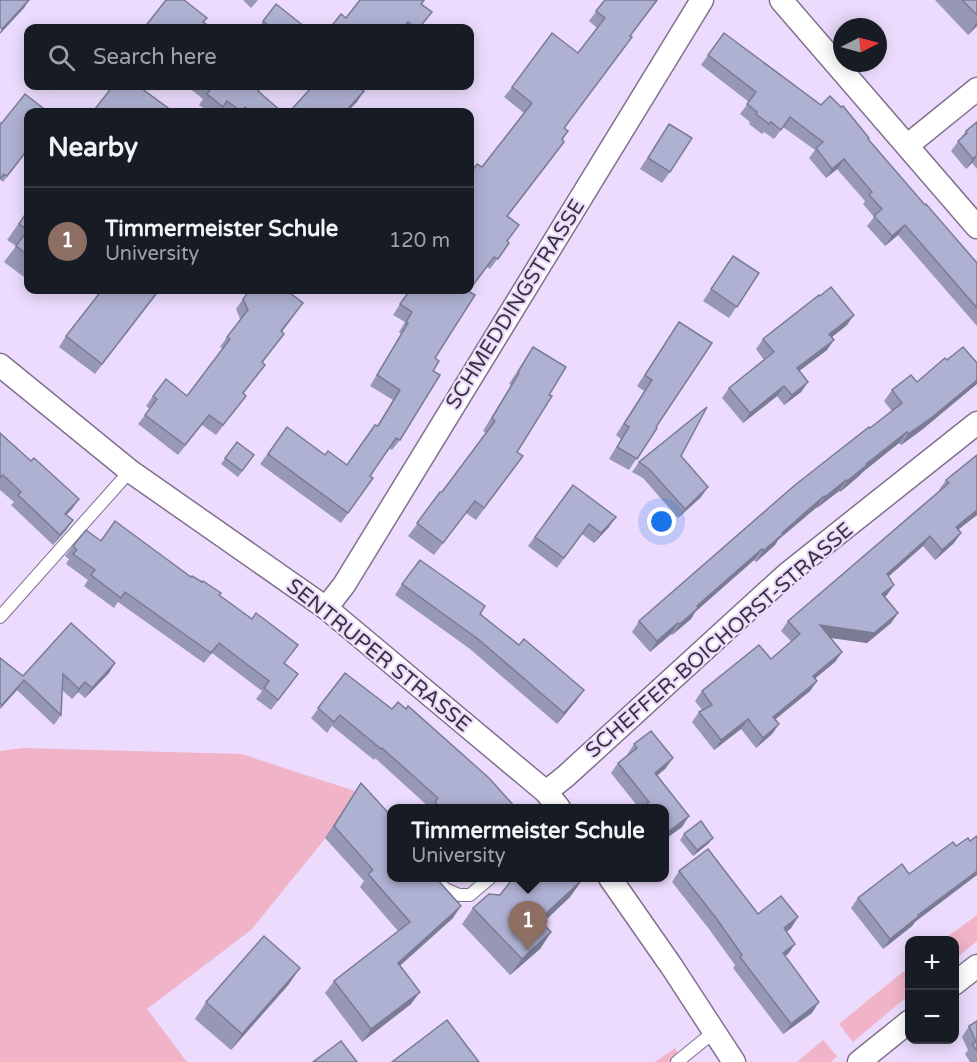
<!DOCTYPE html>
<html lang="en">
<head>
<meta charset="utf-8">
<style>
	:root { --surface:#171b24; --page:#242831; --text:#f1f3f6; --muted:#9ea1a6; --line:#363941; --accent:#d93025 }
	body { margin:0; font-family:"Varela Round",sans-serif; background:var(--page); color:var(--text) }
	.controls { position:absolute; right:18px; bottom:18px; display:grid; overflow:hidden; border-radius:12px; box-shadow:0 3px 15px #0003 }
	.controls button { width:54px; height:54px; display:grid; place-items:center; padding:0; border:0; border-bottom:2px solid var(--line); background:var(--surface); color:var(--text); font:30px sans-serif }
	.compass { position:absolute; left:833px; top:18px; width:54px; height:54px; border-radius:50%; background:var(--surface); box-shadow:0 3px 15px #0003; rotate:84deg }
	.you { position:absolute; left:662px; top:522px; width:21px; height:21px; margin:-15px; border:4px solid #fff; border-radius:50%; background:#1a73e8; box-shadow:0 0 0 9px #1a73e833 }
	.badge { display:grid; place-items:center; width:39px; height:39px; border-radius:50%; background:var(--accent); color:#fff; font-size:20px; font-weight:700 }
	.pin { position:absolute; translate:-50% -50px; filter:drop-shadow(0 2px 3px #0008) }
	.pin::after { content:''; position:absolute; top:32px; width:21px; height:18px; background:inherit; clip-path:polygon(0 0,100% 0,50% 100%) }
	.popup { position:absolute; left:387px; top:804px; width:282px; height:78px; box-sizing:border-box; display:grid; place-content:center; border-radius:12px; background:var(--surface); filter:drop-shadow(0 2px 4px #0005); font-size:20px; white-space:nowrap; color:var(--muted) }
	.popup b { font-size:22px; color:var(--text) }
	.popup::after { content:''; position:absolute; left:50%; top:100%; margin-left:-12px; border:12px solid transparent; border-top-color:var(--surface) }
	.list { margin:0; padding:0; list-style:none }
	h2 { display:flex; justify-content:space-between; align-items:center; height:78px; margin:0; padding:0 24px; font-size:26px }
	h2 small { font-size:20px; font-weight:400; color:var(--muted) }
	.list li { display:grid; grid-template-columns:39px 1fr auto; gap:18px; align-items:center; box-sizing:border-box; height:108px; padding:0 24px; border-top:2px solid var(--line) }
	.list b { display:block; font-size:22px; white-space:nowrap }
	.list p { margin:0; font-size:20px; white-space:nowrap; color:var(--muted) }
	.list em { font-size:20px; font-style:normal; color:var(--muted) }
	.icon { flex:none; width:33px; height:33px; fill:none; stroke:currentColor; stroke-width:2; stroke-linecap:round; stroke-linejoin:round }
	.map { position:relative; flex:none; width:977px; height:1062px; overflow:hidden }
	.search { position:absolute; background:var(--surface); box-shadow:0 3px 15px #0003; left:24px; top:24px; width:450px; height:66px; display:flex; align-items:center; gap:15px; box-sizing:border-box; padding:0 21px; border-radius:12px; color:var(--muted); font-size:22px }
	.panel { position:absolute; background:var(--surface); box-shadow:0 3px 15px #0003; left:24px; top:108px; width:450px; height:186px; border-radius:12px }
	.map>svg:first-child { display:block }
</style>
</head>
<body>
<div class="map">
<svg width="977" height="1062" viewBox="0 0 977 1062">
	<rect width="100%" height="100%" fill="#ecdbfd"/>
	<g fill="#f0b3c8">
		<polygon points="24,748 241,754 355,791 328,835 251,930 147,1009 187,1062 0,1062 0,751"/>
		<polygon points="977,915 977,941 955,959 954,940 943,940"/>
		<polygon points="909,967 909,995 853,1042 839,1024"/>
		<polygon points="823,1040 837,1056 831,1062 797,1062"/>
		<polygon points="675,1048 683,1062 655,1062"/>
	</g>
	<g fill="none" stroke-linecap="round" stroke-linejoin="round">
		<g stroke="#80718f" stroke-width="14">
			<g id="lane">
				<polyline points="0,617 130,471"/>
				<polyline points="435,878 445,889 459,895 470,895 490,878"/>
				<polyline points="677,1062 715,1031"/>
			</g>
		</g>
		<g stroke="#80718f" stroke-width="25">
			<g id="street">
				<polyline points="781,0 977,227"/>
				<polyline points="908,145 977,89"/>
				<polyline points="0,365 130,471 326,608 546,792 559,808"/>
				<polyline points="326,608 344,585 702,0"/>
				<polyline points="546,792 566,776 787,574 977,423"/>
				<polyline points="610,878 672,967 734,1062"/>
				<polyline points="954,984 977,966"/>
				<polyline points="859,1062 910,1021"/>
			</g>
		</g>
		<use href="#lane" stroke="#fff" stroke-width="12"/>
		<use href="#street" stroke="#fff" stroke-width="22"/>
	</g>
	<g fill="#9698b5">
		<polygon points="243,0 258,0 251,8"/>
		<polygon points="360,0 425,0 422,4 432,12 419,28 330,28 346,18"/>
		<polygon points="605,0 658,0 630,36 565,128 568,131 562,140 557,152 508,216 507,241 509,243 490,269 487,267 469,291 435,358 433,371 400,440 392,450 389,448 370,476 373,478 341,523 260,464 287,427 325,455 347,465 377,426 393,400 370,386 401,334 399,332 405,322 393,315 409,290 470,290 482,167 524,113 504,97 512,87 578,53 597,28 589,21"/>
		<polygon points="935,0 977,0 977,26 968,35"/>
		<polygon points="276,4 304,28 261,28 259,27"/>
		<polygon points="708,55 821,105 868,139 977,265 977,326 898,235 885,246 867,226 874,217 863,204 865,201 837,169 826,178 809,158 815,150 783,127 774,139 764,132 762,134 749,124 750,122 740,114 749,102 701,65"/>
		<polygon points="189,86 263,86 258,92 282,112 221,112 220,111 219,112 209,112 199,105 203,99 188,87"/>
		<polygon points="28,112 28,155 26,153 3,182 0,179 0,123"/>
		<polygon points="977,122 977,169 972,163 966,169 951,151 966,131"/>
		<polygon points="669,124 670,172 662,183 640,169"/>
		<polygon points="28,210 28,280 4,262 16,246 7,240"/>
		<polygon points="733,256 759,273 729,318 703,301"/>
		<polygon points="160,290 95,374 59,347 66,336"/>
		<polygon points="243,299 296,313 282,332 284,334 262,363 265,365 243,394 246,396 216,435 202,425 178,455 138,424 150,409 146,406 153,396 187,396 223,349 220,347 240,319 236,309"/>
		<polygon points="679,322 656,427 657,428 629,470 609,459 621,439 616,435 644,391 637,386"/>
		<polygon points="847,325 832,337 827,350 799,371 808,382 801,392 784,405 777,396 743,423 722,398 729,388 764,360 756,349 763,339"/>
		<polygon points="533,347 549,395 517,452 523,456 476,520 466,513 434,555 408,536 486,433 483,431 511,385 509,384"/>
		<polygon points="892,390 923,429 901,445 899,443 862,472 859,476 840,492 839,491 817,508 817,507 778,540 775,545 756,562 754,560 695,612 691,619 672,635 671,634 650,652 632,632 639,621 870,428 892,411 884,401"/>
		<polygon points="0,433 31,461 79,499 66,515 73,520 66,530 53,545 11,505 14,502 0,490"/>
		<polygon points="237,442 254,455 238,477 221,464"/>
		<polygon points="681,456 701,497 678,518 643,478 632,472 639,462"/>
		<polygon points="946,480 977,515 958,529 961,533 954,543 935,560 923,546 888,577 894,585 885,596 898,613 891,623 867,643 830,638 842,652 835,662 815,678 817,681 810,691 775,719 779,724 772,734 756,748 741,729 714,750 692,722 699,712 702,710 695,701 702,691 771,659 791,641 781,631 788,621 940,490 939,490"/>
		<polygon points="573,485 609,527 594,543 582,534 557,568 528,546"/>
		<polygon points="101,541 191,577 219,595 285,664 291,684 271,710 256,699 262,691 212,653 204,663 118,602 114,608 84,586 88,580 66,564 69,559 65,556 73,546"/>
		<polygon points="402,584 519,645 584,690 576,701 557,724 470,649 395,595"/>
		<polygon points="0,658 23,676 109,673 85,698 78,692 72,699 62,690 61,715 54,725 17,690 0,709"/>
		<polygon points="345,673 516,808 430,808 375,758 374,760 332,726 327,733 311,718"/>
		<polygon points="634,744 673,758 665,769 657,776 682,827 664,840 664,808 639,808 611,773 618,763 627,755"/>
		<polygon points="361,783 453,918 400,966 411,1004 362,1042 325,993 334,981 398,931 360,887 364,881 325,838"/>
		<polygon points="684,834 709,843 693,856 680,840"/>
		<polygon points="679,871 758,914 798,917 791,928 787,932 795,944 788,954 785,956 812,1013 783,1034 733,968 735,965 709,929 672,882"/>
		<polygon points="582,880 570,897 542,923 551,932 540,949 510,975 462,924 473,908 500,895"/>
		<polygon points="858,898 915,922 912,926 883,949 851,908"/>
		<polygon points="289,984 231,1050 195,1019 206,1002"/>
		<polygon points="977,1021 977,1062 970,1062 965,1054 968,1050 962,1037 969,1026"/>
	</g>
	<g fill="#7a7c94">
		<polygon points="29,0 24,8 0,34 0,32 2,29"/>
		<polygon points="977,22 977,26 968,35"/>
		<polygon points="364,91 357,102 347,112 345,112"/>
		<polygon points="977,155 972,163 966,169 973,159"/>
		<polygon points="844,159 837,169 826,178 832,169"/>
		<polygon points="905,225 898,235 885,246 892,236"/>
		<polygon points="854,315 847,325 822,345 829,334"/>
		<polygon points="834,340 827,350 790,378 797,368"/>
		<polygon points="977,380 977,384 923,429 901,445 908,434"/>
		<polygon points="808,382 801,392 784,405 792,395"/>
		<polygon points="784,386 777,396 743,423 750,413"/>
		<polygon points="907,432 899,443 863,472 859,476 840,492 847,481 866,464"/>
		<polygon points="846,480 839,491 817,508 825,497"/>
		<polygon points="708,487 701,497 678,518 685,509"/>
		<polygon points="824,496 817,507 778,540 775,545 756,562 763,551 782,533"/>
		<polygon points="79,499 72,509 58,524 65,514"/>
		<polygon points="977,510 977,515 949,537 956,527"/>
		<polygon points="616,517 609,527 594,543 601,533"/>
		<polygon points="73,520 66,530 53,545 60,535"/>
		<polygon points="961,533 954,543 935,560 942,550"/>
		<polygon points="930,536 923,546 880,584 887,574"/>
		<polygon points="762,549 754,560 695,612 691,619 672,635 680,624 697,606"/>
		<polygon points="894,585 887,595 875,604 882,594"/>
		<polygon points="898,613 891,623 867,643 813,635 820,625"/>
		<polygon points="678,623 671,634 650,652 657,641"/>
		<polygon points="842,652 835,662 806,686 813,676"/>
		<polygon points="115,663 109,673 85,698 92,688"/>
		<polygon points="24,680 17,690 0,709 2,705"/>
		<polygon points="817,681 810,691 766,727 773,717"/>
		<polygon points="85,682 78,692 72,699 79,689"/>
		<polygon points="584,690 576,701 557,724 564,713"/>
		<polygon points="748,719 741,729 714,750 721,740"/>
		<polygon points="779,724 772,734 756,748 763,738"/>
		<polygon points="673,758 665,769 647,783 655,773"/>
		<polygon points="689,816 682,827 664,840 664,835"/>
		<polygon points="713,838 709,843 693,856 697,850"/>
		<polygon points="977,871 977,875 915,922 912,926 883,949 890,939 918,915"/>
		<polygon points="582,880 570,897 528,937 539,920"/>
		<polygon points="461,906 453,918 389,975 398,963"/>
		<polygon points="798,917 791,928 777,939 784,928"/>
		<polygon points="551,932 540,949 510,975 522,959"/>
		<polygon points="795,944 788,954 775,964 783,953"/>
		<polygon points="300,968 289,984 231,1050 242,1034"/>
		<polygon points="420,992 411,1004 362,1042 371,1029"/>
		<polygon points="819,1002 812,1013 783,1034 791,1024"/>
	</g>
	<g fill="#afb1d3" stroke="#7a7c94" stroke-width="1.5">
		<polygon points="0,0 29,0 2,29 0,27"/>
		<polygon points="166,0 184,0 207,18 203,22 212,28 144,28"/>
		<polygon points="360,0 424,0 421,4 432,12 419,28 416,28 408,22 403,28 330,28 341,14 346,18"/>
		<polygon points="605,0 657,0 630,36 632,37 564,128 568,131 562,139 564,142 507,216 519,225 507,241 509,243 498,259 494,257 470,289 470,174 477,164 482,167 532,103 512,87 552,33 578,53 605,18 596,11"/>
		<polygon points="962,0 977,0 977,15"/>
		<polygon points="276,4 305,27 303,28 272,28 263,21"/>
		<polygon points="724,33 821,105 830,96 841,107 843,106 869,138 868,139 925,205 926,204 977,263 977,308 905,225 892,236 874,216 882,209 869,195 872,192 844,159 832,169 816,148 823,142 790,117 781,130 771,122 769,124 756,114 757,112 747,104 756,92 708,55"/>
		<polygon points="113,86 138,86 168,108 165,112 97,112 94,110"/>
		<polygon points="207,86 262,86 258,91 282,112 252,112 245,107 242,112 227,101 223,107 207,94 211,88"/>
		<polygon points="313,86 357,86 364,91 345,112 289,112"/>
		<polygon points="25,94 48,112 28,112 28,149 7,176 4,174 0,179 0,123 1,124"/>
		<polygon points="977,122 977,155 973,159 958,141 967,133 966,131"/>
		<polygon points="669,124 692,138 670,172 648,158"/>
		<polygon points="28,210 28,255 16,246 28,230 19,224"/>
		<polygon points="733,256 759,273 737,307 711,289"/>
		<polygon points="831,287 854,315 829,334 834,340 797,368 808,382 792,395 784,386 750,413 729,388 774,352 763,339 819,295 820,296"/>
		<polygon points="102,290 159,290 102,364 66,336"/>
		<polygon points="250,290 286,290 303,303 281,331 284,334 262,362 265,365 243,393 246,396 223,425 209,415 185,445 145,415 157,399 153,396 166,379 187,396 230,339 227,337 248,310 243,299"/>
		<polygon points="410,290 469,290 468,291 475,295 435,358 439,361 433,371 440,375 400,440 396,438 370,476 373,478 348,513 268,454 287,427 325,455 328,451 347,465 375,425 378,426 400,390 377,375 408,323 406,322 412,312 400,304"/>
		<polygon points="679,322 712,343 656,427 657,428 637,459 617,447 629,427 624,424 652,380 645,375"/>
		<polygon points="533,347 566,367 549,395 552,396 517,452 523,456 484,508 475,501 443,543 417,523 440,492 442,492 495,421 492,418 519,373 518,372"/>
		<polygon points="963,347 977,363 977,380 931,418 908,434 907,432 866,464 867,465 847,481 846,480 825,497 824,496 782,533 783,534 763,551 762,549 697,606 698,608 680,624 678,623 657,641 639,621 795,485 869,427 870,428 902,403 892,390 911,375 917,382 945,358 947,360"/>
		<polygon points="707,407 681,456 708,487 685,509 649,469 639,462"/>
		<polygon points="0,433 31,461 34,458 79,499 65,514 73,520 60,535 18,495 21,492 3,475 0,478"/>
		<polygon points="237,442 254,455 242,471 225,458"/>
		<polygon points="977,455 977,510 956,527 961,533 942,550 930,536 887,574 894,585 882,594 898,613 874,633 820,625 842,652 813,676 817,681 773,717 779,724 763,738 748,719 721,740 699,712 712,705 702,691 759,645 771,659 800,634 788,621 949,483 946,480"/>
		<polygon points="573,485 616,517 601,533 589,524 564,558 535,537"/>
		<polygon points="115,521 191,577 192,576 202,582 203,581 221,593 219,595 252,619 256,613 298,645 284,663 298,674 278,700 264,688 269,681 219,643 211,653 125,592 121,598 91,575 95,570 73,554 77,550 73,546 86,530 101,541"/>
		<polygon points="420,560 485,606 480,614 519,645 524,639 584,690 564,713 478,639 402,584"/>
		<polygon points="71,623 115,663 92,688 85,682 79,689 63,674 61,715 24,680 2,705 0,703 0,658 23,676"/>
		<polygon points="345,673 392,709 398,702 406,709 408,706 489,778 516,808 441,808 435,802 438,798 382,748 381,749 340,715 334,722 318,708"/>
		<polygon points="651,731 673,758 655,773 689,816 664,835 664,808 641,808 649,802 618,763 637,748 634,744"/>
		<polygon points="361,783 392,817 392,878 436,878 461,906 398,963 420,992 371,1029 334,981 410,922 368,874 373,870 334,826"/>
		<polygon points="701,821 713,838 697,850 684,834"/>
		<polygon points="977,836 977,871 918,915 919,916 890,939 858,898 902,864 909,874 953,842 956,846 968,838 970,841"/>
		<polygon points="708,849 758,914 781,896 798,917 784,928 795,944 783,953 819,1002 791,1024 740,957 742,955 716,918 679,871"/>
		<polygon points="513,878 580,878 582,880 539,920 551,932 522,959 473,908 489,894 500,895"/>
		<polygon points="264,936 300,968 242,1034 206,1002"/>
		<polygon points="447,1020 479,1062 392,1062"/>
		<polygon points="977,1021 977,1051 972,1044 976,1042 969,1026"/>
		<polygon points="341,1041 357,1062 313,1062"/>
	</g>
	<g text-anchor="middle" stroke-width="4.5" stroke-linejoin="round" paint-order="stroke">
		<g font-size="21" fill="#393340" stroke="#ecdbfd">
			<text transform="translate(515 304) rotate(-58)" y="7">SCHMEDDINGSTRASSE</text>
			<text transform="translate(719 640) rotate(-41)" y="7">SCHEFFER-BOICHORST-STRASSE</text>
			<text transform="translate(379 655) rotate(39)" y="7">SENTRUPER STRASSE</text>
		</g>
	</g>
</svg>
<div class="controls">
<button>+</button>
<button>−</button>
</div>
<svg class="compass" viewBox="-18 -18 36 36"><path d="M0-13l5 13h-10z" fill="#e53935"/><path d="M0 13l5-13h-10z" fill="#9ea1a6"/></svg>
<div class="you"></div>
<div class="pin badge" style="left:528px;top:951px;background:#8d6e63">1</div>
<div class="popup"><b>Timmermeister Schule</b>University</div>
<div class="search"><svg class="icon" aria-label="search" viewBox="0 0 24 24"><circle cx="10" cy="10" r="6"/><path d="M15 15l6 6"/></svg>Search here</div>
<section class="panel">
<h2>Nearby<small></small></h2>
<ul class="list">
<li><span class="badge" style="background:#8d6e63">1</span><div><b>Timmermeister Schule</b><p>University</p></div><em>120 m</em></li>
</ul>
</section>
</div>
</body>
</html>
